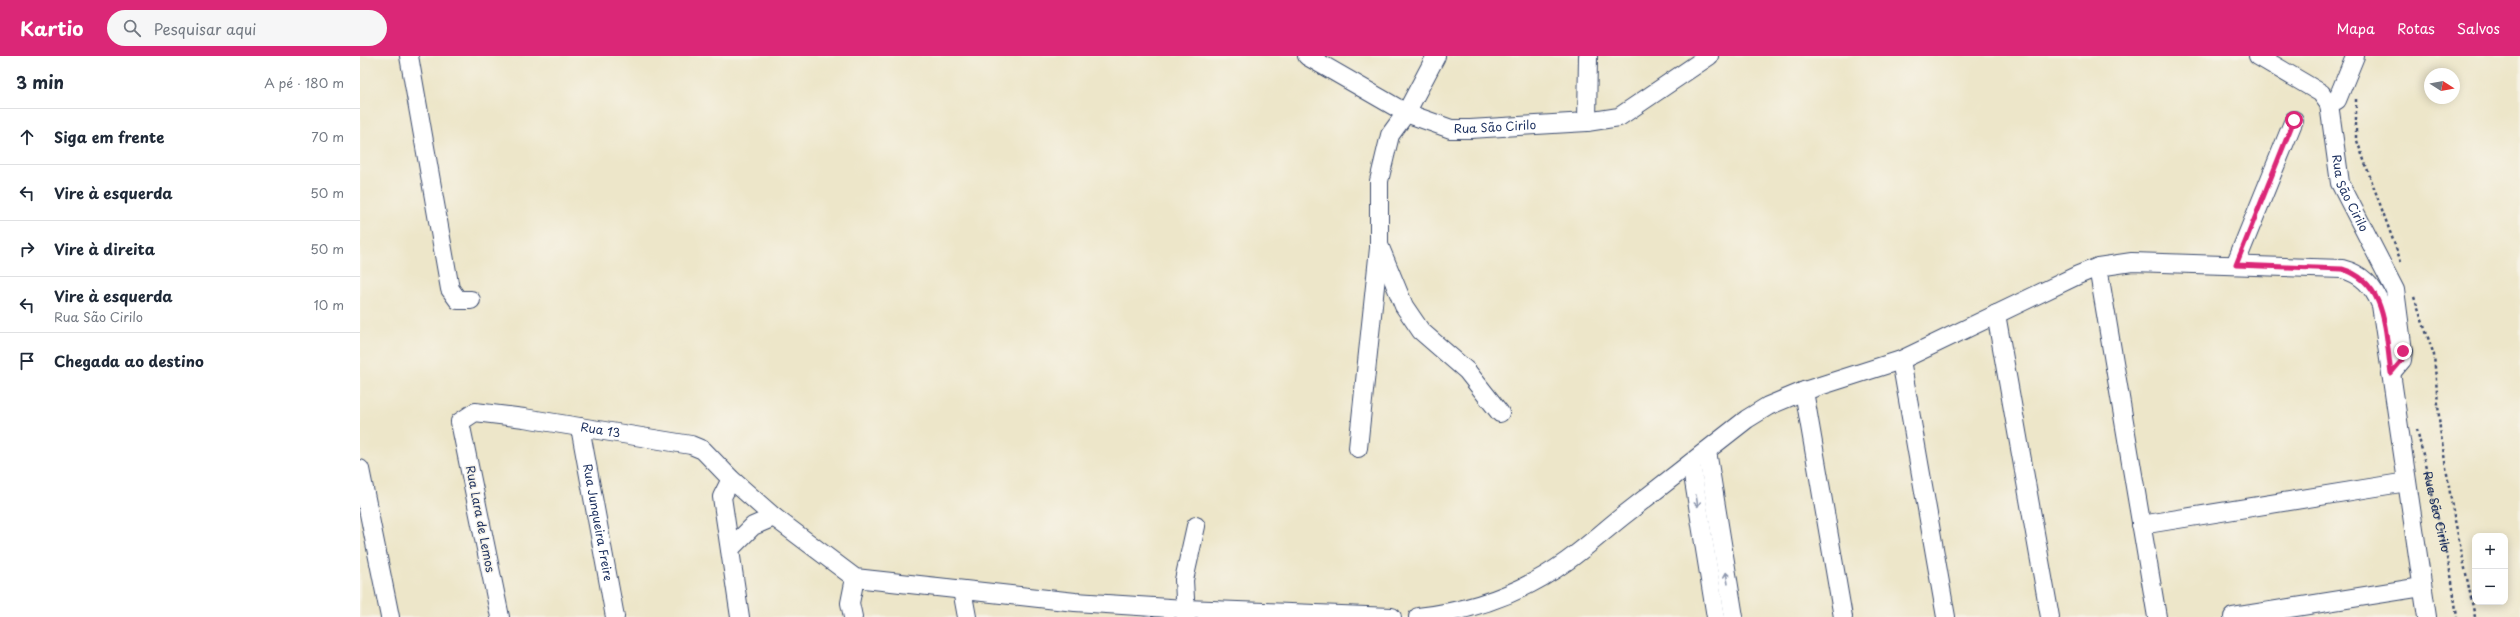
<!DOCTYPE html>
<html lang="pt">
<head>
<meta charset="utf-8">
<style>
	:root { --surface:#fff; --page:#f6f6f7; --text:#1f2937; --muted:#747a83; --line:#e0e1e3; --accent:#db2777 }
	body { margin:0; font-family:"Playpen Sans",sans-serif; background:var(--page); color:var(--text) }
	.controls { position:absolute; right:12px; bottom:12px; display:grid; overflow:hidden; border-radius:8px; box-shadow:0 2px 10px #0003 }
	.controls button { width:36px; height:36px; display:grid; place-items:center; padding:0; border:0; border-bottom:1px solid var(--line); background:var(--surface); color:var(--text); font:20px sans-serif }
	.compass { position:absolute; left:2064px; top:12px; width:36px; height:36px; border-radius:50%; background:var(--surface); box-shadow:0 2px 10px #0003; rotate:101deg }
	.stop { position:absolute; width:12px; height:12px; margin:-9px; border:3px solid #db2777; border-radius:50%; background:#fff }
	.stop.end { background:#db2777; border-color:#fff; box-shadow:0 1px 4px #0008 }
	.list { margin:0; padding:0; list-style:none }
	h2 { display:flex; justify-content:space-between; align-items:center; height:52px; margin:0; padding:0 16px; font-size:17px }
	h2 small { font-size:13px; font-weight:400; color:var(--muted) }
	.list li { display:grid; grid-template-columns:26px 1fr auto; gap:12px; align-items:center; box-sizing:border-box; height:56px; padding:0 16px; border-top:1px solid var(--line) }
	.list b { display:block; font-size:15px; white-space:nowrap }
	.list p { margin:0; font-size:13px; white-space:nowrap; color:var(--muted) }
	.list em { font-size:13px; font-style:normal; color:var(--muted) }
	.icon { flex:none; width:22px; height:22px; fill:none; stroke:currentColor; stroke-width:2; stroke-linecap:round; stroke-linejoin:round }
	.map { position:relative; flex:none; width:2160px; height:561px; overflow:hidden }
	header { display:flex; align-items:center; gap:24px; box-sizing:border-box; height:56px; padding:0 20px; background:var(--accent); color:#fff }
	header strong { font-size:19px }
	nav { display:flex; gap:22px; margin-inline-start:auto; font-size:14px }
	.search { width:280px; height:36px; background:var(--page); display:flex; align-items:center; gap:10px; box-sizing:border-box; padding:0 14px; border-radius:22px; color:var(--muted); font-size:15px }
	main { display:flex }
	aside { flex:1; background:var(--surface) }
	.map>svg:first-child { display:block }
</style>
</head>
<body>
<header>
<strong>Kartio</strong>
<div class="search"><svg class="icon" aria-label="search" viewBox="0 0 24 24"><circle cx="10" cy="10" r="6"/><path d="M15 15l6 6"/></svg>Pesquisar aqui</div>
<nav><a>Mapa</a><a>Rotas</a><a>Salvos</a></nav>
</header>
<main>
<aside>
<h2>3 min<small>A pé · 180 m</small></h2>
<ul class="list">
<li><svg class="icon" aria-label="ahead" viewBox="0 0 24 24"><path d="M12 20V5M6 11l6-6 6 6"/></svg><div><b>Siga em frente</b></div><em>70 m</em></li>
<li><svg class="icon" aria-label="left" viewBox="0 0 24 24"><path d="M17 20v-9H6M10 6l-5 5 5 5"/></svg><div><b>Vire à esquerda</b></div><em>50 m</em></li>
<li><svg class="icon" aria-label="right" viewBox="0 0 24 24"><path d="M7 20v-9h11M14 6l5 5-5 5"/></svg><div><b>Vire à direita</b></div><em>50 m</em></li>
<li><svg class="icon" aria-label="left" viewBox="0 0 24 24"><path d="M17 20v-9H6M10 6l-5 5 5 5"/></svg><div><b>Vire à esquerda</b><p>Rua São Cirilo</p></div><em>10 m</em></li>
<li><svg class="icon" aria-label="arrive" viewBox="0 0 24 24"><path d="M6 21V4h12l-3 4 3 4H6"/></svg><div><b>Chegada ao destino</b></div></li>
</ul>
</aside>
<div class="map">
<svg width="2160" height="561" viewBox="0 0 2160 561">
	<rect width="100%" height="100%" fill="#f7f3e8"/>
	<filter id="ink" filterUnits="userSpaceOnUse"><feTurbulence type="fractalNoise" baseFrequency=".025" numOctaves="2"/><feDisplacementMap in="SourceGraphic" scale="8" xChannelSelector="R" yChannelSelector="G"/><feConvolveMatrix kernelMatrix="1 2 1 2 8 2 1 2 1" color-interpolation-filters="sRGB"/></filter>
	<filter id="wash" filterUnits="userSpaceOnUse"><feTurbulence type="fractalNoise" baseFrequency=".012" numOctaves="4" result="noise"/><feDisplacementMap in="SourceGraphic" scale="16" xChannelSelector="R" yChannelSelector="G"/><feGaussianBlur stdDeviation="0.9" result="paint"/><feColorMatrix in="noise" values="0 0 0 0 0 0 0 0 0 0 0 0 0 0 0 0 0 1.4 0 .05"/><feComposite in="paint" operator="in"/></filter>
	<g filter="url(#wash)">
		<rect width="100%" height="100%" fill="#ede6c9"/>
	</g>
	<g filter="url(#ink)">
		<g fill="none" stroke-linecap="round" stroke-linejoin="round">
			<g stroke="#3a4a6e" stroke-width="20">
				<g id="minor">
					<polyline points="49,0 90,233 98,244 111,244"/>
					<path id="s2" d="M 947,0 L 1046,57 L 1091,73 L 1110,73 L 1227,66 L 1259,61 L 1349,0"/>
					<polyline points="1076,0 1046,57 1030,79 1019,125 1019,189 1044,250 1061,275 1107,315 1140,357"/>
					<path id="s3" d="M 1898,0 L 1961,37 L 1969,48 L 1980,127 L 2035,234 L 2043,295 L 2042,304 L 2031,317"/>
					<polyline points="1969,48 1977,44 1995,0"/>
					<polyline points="1227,66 1228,0"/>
					<polyline points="1875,209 1934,64"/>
					<polyline points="1738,211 1797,561"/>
					<polyline points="1636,258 1690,561"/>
					<polyline points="1541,304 1586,561"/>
					<polyline points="1444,335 1483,561"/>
					<path id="s4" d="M 220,371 L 255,561"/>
					<polyline points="998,392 1019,192"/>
					<polyline points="1347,395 1374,561"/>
					<polyline points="1331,407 1356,561"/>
					<polyline points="0,413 30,561"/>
					<polyline points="371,423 362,441 380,561"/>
					<polyline points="1781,469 2047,426"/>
					<polyline points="370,493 393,470 414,461"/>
					<polyline points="602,534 607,561"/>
					<path id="s5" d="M 140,561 L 100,366 L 115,356 L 164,362 L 331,389 L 343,394 L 371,423 L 414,461 L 495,522 L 715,546 L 825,553 L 1032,561"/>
					<polyline points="493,561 490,547 495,522"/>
					<polyline points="826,561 824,524 836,470"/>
					<path d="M 1058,561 C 1111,555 1163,537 1207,505 C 1228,490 1247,472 1268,456 C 1308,425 1347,394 1387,363 L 1408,350 L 1444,335 L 1541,304 L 1718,219 L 1738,211 L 1772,206 L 1982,213 C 2002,218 2013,230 2021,249 L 2067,561"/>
					<polyline points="1873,561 2062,531"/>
				</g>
			</g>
			<g stroke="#3a4a6e" stroke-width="2.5" stroke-dasharray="3 3" stroke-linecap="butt">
				<polyline points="1996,43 1996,82 2041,206"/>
				<polyline points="2054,241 2074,299 2080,373 2092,450 2115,561"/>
				<path id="s1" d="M 2057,373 L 2091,519 L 2097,561"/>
			</g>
			<use href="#minor" stroke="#fff" stroke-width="18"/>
		</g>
		<defs><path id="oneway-shaft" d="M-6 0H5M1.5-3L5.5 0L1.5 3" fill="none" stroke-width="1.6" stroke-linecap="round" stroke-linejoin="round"/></defs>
		<g stroke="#8d97ae">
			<use href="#oneway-shaft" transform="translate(1337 445) rotate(81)"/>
			<use href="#oneway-shaft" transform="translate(1367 522) rotate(-99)"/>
		</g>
	</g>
	<g fill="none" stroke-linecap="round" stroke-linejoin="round" filter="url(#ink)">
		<path stroke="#db2777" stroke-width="5" d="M 1934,64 L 1876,209 L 1982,213 C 2028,226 2025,278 2031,317 L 2042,304 L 2043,295"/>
	</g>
	<g text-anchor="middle" stroke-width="3" stroke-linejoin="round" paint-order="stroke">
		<g font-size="12" fill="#1b2f5e" stroke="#f7f3e8">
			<text dy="4" stroke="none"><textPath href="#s2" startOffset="206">Rua São Cirilo</textPath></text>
			<text dy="4" stroke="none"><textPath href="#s3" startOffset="179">Rua São Cirilo</textPath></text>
			<text dy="4" stroke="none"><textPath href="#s5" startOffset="344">Rua 13</textPath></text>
			<text dy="4" stroke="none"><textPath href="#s1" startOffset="85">Rua São Cirilo</textPath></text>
			<text transform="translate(120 463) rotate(79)" y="4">Rua Lara de Lemos</text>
			<text dy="4" stroke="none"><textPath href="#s4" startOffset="97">Rua Junqueira Freire</textPath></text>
		</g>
	</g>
</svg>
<div class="controls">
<button>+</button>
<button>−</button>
</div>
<svg class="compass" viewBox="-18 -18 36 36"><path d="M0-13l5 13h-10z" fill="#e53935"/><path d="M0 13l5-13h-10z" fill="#747a83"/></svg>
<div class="stop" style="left:1934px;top:64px"></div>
<div class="stop end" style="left:2043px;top:295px"></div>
</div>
</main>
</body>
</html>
